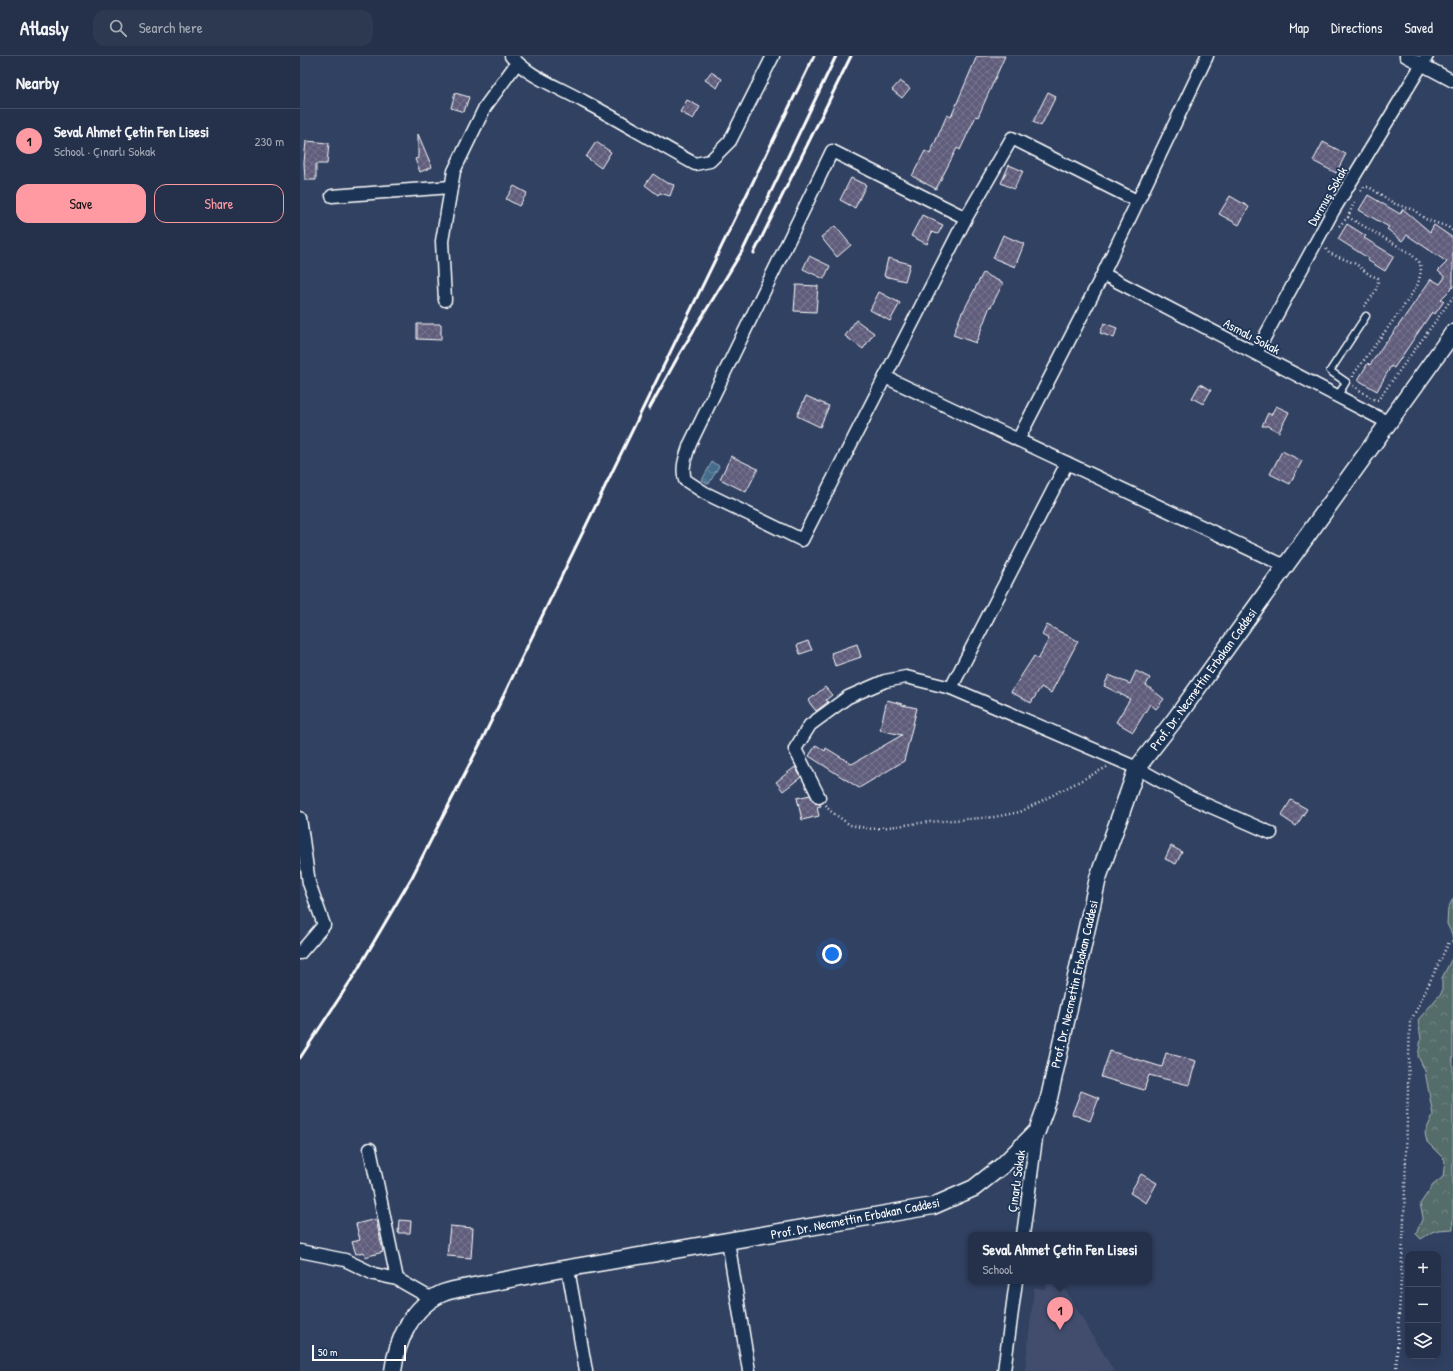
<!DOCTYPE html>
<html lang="en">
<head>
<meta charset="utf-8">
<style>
	:root { --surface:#25314a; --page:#2d3951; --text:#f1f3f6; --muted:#a3a9b5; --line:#424c62; --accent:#ff9aa2 }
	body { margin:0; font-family:"Patrick Hand",sans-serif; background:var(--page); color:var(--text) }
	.controls { position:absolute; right:12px; bottom:12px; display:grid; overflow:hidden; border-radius:8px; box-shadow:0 4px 16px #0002 }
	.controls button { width:36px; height:36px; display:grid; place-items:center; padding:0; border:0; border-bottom:1px solid var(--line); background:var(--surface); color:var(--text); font:20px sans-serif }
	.scale { position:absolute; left:12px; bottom:10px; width:94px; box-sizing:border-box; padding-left:4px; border:2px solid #fff; border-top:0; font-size:11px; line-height:14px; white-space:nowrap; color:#fff; -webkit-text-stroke:3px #1d3557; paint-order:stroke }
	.you { position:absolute; left:532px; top:898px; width:14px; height:14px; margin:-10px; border:3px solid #fff; border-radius:50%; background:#1a73e8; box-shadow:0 0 0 6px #1a73e833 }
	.badge { display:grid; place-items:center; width:26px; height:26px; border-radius:50%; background:var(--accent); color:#111; font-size:13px; font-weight:700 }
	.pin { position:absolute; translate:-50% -33px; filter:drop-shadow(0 1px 2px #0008) }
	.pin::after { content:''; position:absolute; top:21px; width:14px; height:12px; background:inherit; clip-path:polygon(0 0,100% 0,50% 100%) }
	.popup { position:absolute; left:668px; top:1176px; width:184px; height:52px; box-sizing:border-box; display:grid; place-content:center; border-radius:8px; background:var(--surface); filter:drop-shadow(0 1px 3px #0005); font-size:13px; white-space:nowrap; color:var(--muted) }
	.popup b { font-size:15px; color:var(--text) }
	.popup::after { content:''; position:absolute; left:50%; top:100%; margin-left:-8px; border:8px solid transparent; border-top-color:var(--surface) }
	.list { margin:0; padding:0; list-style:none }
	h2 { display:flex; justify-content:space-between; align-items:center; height:52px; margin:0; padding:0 16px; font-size:17px }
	h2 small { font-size:13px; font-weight:400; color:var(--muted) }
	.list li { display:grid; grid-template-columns:26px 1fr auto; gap:12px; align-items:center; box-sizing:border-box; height:64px; padding:0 16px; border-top:1px solid var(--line) }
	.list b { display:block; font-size:15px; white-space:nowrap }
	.list p { margin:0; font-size:13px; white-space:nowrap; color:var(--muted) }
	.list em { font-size:13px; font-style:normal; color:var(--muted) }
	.actions { display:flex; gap:8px; padding:12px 16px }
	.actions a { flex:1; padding:9px 0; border:1px solid var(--accent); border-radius:12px; text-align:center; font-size:14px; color:var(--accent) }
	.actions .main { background:var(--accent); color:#111 }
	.icon { flex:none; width:22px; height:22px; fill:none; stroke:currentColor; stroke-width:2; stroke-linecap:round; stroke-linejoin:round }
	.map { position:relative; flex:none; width:1153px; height:1315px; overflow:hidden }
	header { display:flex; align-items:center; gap:24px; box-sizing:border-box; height:56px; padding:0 20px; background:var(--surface); border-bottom:1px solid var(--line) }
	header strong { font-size:19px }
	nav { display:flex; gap:22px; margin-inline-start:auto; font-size:14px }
	.search { width:280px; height:36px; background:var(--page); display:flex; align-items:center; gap:10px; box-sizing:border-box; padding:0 14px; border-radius:12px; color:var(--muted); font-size:15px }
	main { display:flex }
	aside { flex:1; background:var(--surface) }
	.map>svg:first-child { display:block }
</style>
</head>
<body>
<header>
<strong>Atlasly</strong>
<div class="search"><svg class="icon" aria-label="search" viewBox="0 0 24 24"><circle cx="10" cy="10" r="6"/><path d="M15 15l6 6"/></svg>Search here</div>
<nav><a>Map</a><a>Directions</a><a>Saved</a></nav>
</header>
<main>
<aside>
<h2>Nearby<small></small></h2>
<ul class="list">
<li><span class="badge">1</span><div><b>Seval Ahmet Çetin Fen Lisesi</b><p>School · Çınarlı Sokak</p></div><em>230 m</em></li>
</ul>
<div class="actions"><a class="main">Save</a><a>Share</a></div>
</aside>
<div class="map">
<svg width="1153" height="1315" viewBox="0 0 1153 1315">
	<defs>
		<pattern id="forest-crowns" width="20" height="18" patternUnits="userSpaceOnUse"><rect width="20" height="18" fill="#556d6a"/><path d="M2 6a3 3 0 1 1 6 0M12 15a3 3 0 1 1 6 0" fill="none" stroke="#6e8380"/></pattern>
		<pattern id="water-waves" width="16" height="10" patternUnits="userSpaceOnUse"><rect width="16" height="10" fill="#446c8c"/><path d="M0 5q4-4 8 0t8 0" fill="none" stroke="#60829d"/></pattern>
		<pattern id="building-cross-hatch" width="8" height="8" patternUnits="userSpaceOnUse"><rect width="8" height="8" fill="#605d7b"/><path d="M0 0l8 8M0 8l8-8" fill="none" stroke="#78758f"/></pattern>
	</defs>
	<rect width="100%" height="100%" fill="#314162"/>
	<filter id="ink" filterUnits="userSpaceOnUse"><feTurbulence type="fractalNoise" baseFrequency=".025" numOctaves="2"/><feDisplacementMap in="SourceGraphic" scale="8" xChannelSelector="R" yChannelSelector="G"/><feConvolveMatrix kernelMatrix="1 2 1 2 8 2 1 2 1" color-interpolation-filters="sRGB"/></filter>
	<g filter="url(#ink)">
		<polygon fill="#434d6d" points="748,1225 760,1225 814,1315 725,1315 734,1232 746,1233"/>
		<g fill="url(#forest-crowns)" stroke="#aab6b4">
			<polygon points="1153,843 1153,888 1152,878 1147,868 1148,852"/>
			<polygon points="1153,900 1153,1173 1138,1174 1132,1176 1121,1183 1116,1178 1123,1161 1120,1148 1133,1129 1143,1121 1145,1104 1127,1086 1125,1077 1133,1059 1125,1015 1118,1000 1121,983 1118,964 1142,936 1142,922"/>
		</g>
		<polygon fill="url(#water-waves)" stroke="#8fa7ba" points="412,406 419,410 409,428 402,424"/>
		<g fill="url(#building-cross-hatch)" stroke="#fff">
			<polygon points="677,0 705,0 678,61 676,60 660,94 657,92 636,133 612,120 625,95 630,98 647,59 651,61"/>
			<polygon points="411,16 422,23 417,32 405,24"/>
			<polygon points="600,25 610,32 602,42 592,34"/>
			<polygon points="748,36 756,40 741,70 733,66"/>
			<polygon points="155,37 169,41 164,56 151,52"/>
			<polygon points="387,44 400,51 393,63 380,56"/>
			<polygon points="118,78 132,111 120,116 115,103 118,102"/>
			<polygon points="6,85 29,87 27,108 16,108 16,124 5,124 4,107"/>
			<polygon points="296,86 311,96 301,112 286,101"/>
			<polygon points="1023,86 1046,98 1036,117 1013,105"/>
			<polygon points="709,109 723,115 714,133 701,127"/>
			<polygon points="353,118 365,126 374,129 370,140 360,137 358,139 345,129"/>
			<polygon points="551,122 566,129 555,152 540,144"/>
			<polygon points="214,130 227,137 219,150 206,143"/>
			<polygon points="1068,139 1100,158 1103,153 1130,176 1134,169 1153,182 1153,231 1141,243 1144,245 1135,258 1132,256 1094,312 1091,310 1077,335 1058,324 1068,307 1070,309 1086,285 1087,286 1131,223 1140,228 1145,221 1138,215 1147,206 1107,179 1102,185 1087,173 1089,171 1059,154"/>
			<polygon points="930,140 949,151 939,169 919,158"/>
			<polygon points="622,159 643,169 638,178 632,176 627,188 611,180"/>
			<polygon points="1047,168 1066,180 1064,182 1094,200 1085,215 1067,204 1068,202 1038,183"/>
			<polygon points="535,170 551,189 537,201 521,181"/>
			<polygon points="703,179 724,188 715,211 693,202"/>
			<polygon points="509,200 530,210 524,223 503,213"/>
			<polygon points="588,202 610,208 605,225 584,220"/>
			<polygon points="683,217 703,227 691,251 690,250 676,287 653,279 662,256 663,256"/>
			<polygon points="496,229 518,230 516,256 494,255"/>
			<polygon points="579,236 600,247 590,265 570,254"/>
			<polygon points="556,264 574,277 563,293 545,280"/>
			<polygon points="804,267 817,272 814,282 800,277"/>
			<polygon points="117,268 141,268 141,284 117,283"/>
			<polygon points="900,328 911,334 903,348 892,342"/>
			<polygon points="506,340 529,350 520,371 497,360"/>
			<polygon points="976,350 989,356 979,376 968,370 962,370 968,357 971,359"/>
			<polygon points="982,395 1002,405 990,428 970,418"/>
			<polygon points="431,400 458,413 446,436 420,423"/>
			<polygon points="747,569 778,585 751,637 741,631 731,647 711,636 734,600 738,603 749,583 742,579"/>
			<polygon points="508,585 512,594 500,598 497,589"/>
			<polygon points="557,588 561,601 535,610 531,597"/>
			<polygon points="836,615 850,622 846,629 864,643 856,653 850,648 833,676 816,666 830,643 804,630 809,619 830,628"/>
			<polygon points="525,631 532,639 526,644 528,646 516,655 508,645"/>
			<polygon points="587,644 602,648 602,649 617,652 604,705 559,732 509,700 516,689 525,695 526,692 552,708 602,679 580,674"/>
			<polygon points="495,711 501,721 483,735 476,726"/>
			<polygon points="510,739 515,747 520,748 521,750 517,751 519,760 502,764 497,742"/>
			<polygon points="991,744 1007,753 996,770 981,760"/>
			<polygon points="871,790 882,796 876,808 865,803"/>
			<polygon points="810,995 862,1011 866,997 896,1005 889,1029 849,1019 844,1034 801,1021"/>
			<polygon points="781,1035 799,1042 790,1065 772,1058"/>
			<polygon points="841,1118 857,1127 846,1147 830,1137"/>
			<polygon points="76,1163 83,1196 65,1201 64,1196 56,1198 52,1186 60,1184 56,1168"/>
			<polygon points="99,1164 111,1165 110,1177 98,1177"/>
			<polygon points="150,1170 173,1172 171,1202 147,1200"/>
		</g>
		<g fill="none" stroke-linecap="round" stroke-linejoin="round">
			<g stroke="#fff" stroke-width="9">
				<polyline id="lane" points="1037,341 1046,326 1030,315 1066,260"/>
			</g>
			<g stroke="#fff" stroke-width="15">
				<g id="street">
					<path d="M 211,0 C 230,22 259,31 283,45 C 321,65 358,88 395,108 L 410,105 L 430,85 L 473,0"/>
					<polyline points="1106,0 1153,25"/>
					<polyline points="32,140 151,131"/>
					<path d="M 666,162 L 502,484 L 405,437 L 385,424 C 381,411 386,400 390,388 L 532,95 L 666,162 L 712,82 L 837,145"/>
					<polyline points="803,218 1089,367"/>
					<polyline points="145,244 142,185 154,115 185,51 217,7"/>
					<polyline points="956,297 1033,155 1127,0"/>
					<polyline points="585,321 985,510"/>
					<polyline points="718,384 803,218 907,0"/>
					<polyline points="651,632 767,407"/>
					<polyline points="519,741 495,693 510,669 548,641 585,625 606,621 651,632 837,712 891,742 971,777"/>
					<polyline points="0,762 9,827 24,869 0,897"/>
					<polyline points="70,1093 97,1223 132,1243"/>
					<polyline points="723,1179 737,1075"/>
					<polyline points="428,1185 449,1315"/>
					<polyline points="0,1195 45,1204 74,1218 97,1223"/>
					<polyline points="268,1213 286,1315"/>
					<polyline points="704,1315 716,1225"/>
				</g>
			</g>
			<g stroke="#fff" stroke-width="19">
				<path id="secondary" d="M 93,1315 C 97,1284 112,1250 143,1237 C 148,1235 153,1234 158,1233 L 257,1214 L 633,1150 L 674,1132 L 703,1109 L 737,1075 L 749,1042 L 798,822 L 837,712 L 876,662 L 1153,277"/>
			</g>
			<g stroke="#fff" stroke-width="2.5" stroke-dasharray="1 3" stroke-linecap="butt">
				<polyline points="1061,135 1064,131 1069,131 1095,148 1114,154 1125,163 1148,171 1153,175"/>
				<polyline points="1048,161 1110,197 1120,207 1121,215 1118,228 1106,247 1053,319 1053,321"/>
				<polyline points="1039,170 1048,161 1055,144"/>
				<path d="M 1026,193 L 1029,197 L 1056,208 L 1070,219 L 1078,222 C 1079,235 1069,243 1063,252"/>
				<polyline points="1053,330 1075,344 1078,344 1153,241"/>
				<polyline points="526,749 529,754 550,769 572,773 628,766 694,761 720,756 807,711"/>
				<polyline points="1096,1315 1104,1164 1110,967 1149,886"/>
			</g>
			<use href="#lane" stroke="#1d3557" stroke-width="6"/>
			<use href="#street" stroke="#1d3557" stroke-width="12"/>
			<use href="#secondary" stroke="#1d3557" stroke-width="16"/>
			<g stroke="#fff" stroke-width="3">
				<polyline points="454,197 551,0"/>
				<polyline points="349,353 380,297 444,192 536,0"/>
				<polyline points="0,1002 55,918 112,821 181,686 514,0"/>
			</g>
		</g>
	</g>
	<g text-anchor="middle" stroke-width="3.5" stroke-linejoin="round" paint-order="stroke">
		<g font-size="13" fill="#fff" stroke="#1d3557">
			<text transform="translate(1027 140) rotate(-60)" y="5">Durmuş Sokak</text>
			<text transform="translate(952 280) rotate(28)" y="5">Asmalı Sokak</text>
			<text transform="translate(903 623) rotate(-54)" y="5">Prof. Dr. Necmettin Erbakan Caddesi</text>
			<text transform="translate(774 928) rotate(-77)" y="5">Prof. Dr. Necmettin Erbakan Caddesi</text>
			<text transform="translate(716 1125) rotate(-82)" y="5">Çınarlı Sokak</text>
			<text transform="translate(555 1162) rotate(-11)" y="5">Prof. Dr. Necmettin Erbakan Caddesi</text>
		</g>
	</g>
</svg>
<div class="controls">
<button>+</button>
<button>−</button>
<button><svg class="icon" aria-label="layers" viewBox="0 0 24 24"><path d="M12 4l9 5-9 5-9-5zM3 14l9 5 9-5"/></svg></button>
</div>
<div class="scale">50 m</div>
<div class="you"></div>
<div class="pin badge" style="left:760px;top:1274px">1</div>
<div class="popup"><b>Seval Ahmet Çetin Fen Lisesi</b>School</div>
</div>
</main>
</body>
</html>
